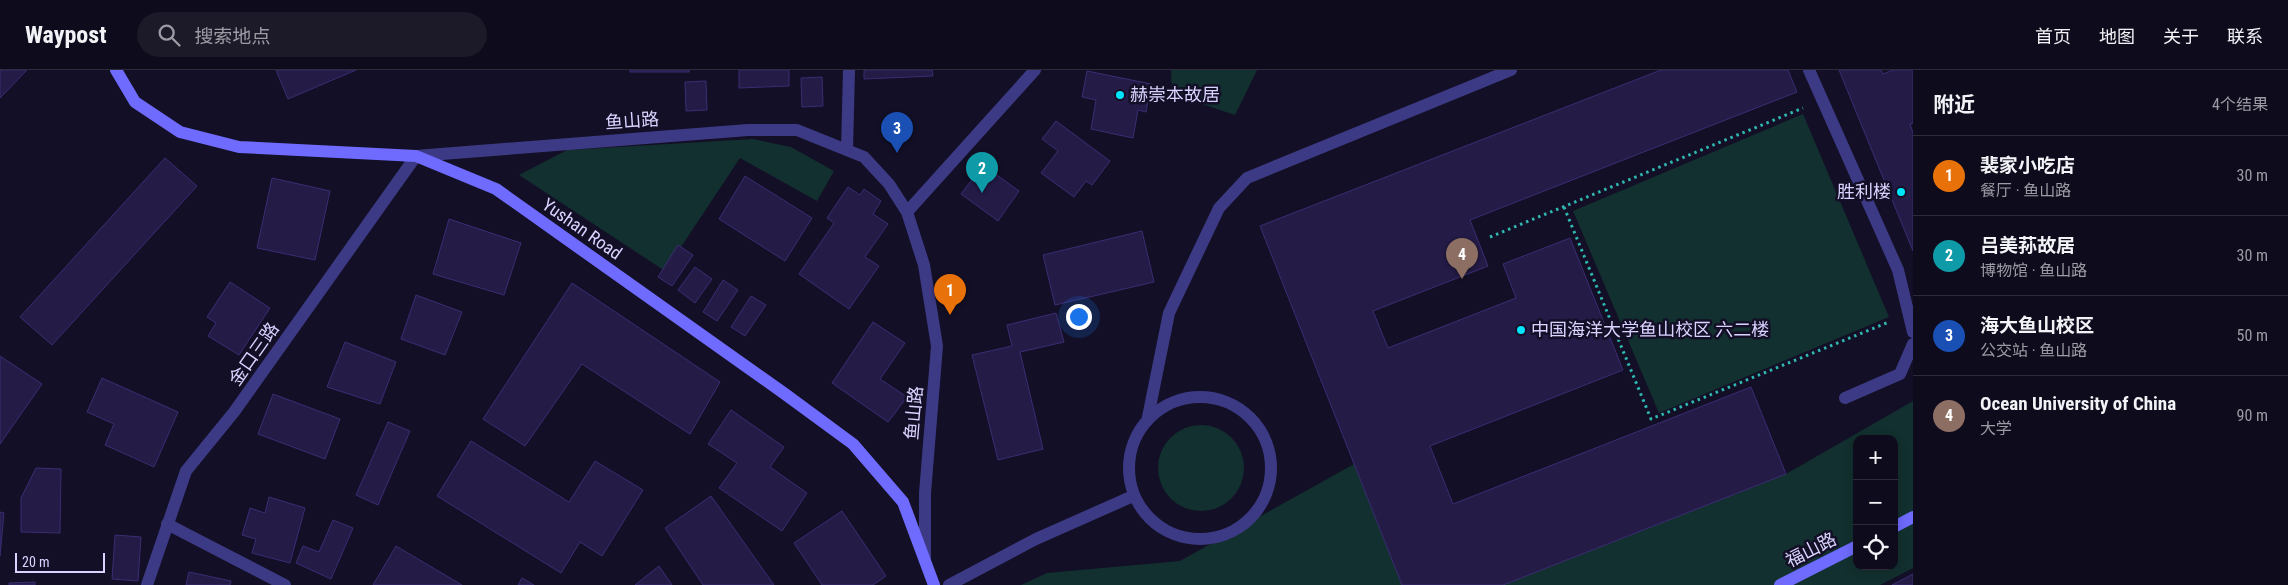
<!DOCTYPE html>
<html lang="zh">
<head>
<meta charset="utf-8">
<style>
	:root { --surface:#0e0b1c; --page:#1c1929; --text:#f1f3f6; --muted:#9b9ba3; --line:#2e2b3b; --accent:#00e5ff }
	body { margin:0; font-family:"Roboto Condensed","Noto Sans SC",sans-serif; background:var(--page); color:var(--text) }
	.controls { position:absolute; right:15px; bottom:15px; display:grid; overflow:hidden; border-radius:10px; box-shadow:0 2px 12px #0003 }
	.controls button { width:45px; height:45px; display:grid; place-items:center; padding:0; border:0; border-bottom:1px solid var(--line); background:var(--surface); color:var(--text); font:25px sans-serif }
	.scale { position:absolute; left:15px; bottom:12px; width:90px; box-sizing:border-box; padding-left:5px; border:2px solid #d9d4ff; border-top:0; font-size:14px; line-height:18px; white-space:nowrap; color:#d9d4ff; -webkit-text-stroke:4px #130f26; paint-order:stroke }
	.you { position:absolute; left:1078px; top:246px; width:18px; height:18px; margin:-12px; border:4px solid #fff; border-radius:50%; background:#1a73e8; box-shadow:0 0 0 8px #1a73e833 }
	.badge { display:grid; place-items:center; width:32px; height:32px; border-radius:50%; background:var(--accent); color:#fff; font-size:16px; font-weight:700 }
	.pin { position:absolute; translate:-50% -41px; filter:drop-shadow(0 1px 2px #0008) }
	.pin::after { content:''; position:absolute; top:26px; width:18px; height:15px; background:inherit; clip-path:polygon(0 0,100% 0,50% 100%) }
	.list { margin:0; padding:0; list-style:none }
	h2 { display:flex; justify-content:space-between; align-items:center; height:65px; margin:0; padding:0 20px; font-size:21px }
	h2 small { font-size:16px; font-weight:400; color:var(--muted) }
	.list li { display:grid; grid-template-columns:32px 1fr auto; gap:15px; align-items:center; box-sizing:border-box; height:80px; padding:0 20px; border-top:1px solid var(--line) }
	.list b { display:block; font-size:19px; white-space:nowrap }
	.list p { margin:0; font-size:16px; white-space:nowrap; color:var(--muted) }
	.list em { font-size:16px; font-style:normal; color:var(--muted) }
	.icon { flex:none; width:28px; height:28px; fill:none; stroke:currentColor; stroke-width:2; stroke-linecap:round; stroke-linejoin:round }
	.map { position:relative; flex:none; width:1913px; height:515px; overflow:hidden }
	header { display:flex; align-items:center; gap:30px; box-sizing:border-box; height:70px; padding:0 25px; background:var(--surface); border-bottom:1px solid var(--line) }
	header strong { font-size:24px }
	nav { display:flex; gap:28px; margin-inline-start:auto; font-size:18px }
	.search { width:350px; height:45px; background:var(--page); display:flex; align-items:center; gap:12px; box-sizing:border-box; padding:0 18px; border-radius:28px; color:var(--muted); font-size:19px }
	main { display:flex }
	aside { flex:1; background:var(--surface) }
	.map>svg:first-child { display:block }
</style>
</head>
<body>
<header>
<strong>Waypost</strong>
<div class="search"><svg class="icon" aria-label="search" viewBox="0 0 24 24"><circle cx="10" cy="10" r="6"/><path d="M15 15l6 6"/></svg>搜索地点</div>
<nav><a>首页</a><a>地图</a><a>关于</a><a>联系</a></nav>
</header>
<main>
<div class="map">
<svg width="1913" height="515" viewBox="0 0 1913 515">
	<rect width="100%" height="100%" fill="#130f26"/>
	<g fill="#12302f" fill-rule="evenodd">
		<polygon points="1171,0 1257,0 1235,45 1172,24"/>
		<polygon points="1803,44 1889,247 1659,343 1573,141"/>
		<polygon points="753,69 791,77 834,101 817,131 740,88 665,201 519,105 567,80"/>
		<path d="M 1913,331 L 1913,498 L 1880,515 L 1503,515 L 1786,404 ZM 1857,369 L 1894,369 L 1894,496 L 1857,496 Z"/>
		<circle cx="1201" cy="398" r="43"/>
		<polygon points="1354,394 1402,515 1021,515 1047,503 1180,491"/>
	</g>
	<g fill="#241b47" stroke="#3b2d73">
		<polygon points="0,0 27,0 0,28"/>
		<polygon points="276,0 356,0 288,29"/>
		<rect x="630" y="0" width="59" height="2"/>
		<polygon points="739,0 789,0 789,16 739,18"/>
		<polygon points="864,0 932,0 933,6 864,9"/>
		<polygon points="1661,0 1788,0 1797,22 1470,150 1488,196 1373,241 1388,278 1516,228 1503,194 1570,168 1623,300 1430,376 1453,434 1751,317 1786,404 1503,515 1402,515 1260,156"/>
		<polygon points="1839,0 1881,0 1883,4 1893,0 1913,0 1913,53 1910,54 1913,63 1913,181"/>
		<polygon points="1087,1 1151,14 1146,42 1138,40 1133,68 1091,59 1096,30 1082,27"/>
		<polygon points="822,7 823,36 802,37 801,8"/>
		<polygon points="706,11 707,40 686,41 685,12"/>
		<polygon points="1056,51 1110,91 1092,115 1086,111 1074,127 1041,103 1058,81 1042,69"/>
		<polygon points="165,88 197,116 52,275 20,247"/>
		<polygon points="983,95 1019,121 998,151 961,124"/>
		<polygon points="745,106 812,148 785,191 719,149"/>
		<polygon points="272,108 330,121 315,190 257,178"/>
		<polygon points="848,117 860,125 864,119 881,131 873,144 888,154 865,187 879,196 849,239 799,204 834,153 827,148"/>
		<polygon points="449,149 521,173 504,225 433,204"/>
		<polygon points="1142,161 1154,212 1055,235 1043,185"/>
		<polygon points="678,175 693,185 672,216 658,207"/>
		<polygon points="695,197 712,209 695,233 678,220"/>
		<polygon points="723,210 738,220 717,251 703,242"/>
		<polygon points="230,212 270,238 239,285 208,266 216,253 207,247"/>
		<polygon points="572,213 720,312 690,364 582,294 525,376 483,349"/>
		<polygon points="416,225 462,242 445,285 401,269"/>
		<polygon points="751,226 766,235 745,266 731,257"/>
		<polygon points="1056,243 1064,272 1020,282 1043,379 998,390 972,285 1012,276 1007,255"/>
		<polygon points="873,252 905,273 880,309 907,327 888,352 832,313"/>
		<polygon points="345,272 396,292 380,334 327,317"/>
		<polygon points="0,286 42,314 0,374"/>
		<polygon points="102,308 178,342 154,397 105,375 114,354 87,342"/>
		<polygon points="273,324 340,349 325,389 258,364"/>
		<polygon points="731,340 784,377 770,397 807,423 782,461 719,418 737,393 708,374"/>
		<polygon points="388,352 410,361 378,435 356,425"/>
		<polygon points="471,371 569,432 595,391 643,420 602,486 580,472 561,503 437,426"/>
		<polygon points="36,398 61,399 60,463 21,462 21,428"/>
		<polygon points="711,426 774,515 703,515 665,458"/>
		<polygon points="269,427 305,438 290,493 252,483 256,469 242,465 250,438 265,443"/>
		<polygon points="842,441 886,506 873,515 822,515 794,473"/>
		<polygon points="0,442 4,443 0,486"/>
		<polygon points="333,450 353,458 331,509 296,493 303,476 319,482"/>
		<polygon points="115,465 141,467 138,511 112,509"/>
		<polygon points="396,476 462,515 373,515"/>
		<polygon points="659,496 672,515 635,515"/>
		<polygon points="189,502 231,511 230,515 186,515"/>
		<polygon points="1913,504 1913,515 1892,515"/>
		<polygon points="522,508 534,515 518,515"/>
		<polygon points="35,512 35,515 9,515 9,513"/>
	</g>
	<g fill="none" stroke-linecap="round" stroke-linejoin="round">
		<g stroke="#2fb8b0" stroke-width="3" stroke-dasharray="2.5 4" stroke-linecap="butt">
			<polyline points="1564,137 1651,349 1889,252"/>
			<polyline points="1490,167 1803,38"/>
		</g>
		<g stroke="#3d3a85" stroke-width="12">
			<polyline points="1809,0 1898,200 1913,262"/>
			<polyline points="416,86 748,60 797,60 864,87 889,114 907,142 924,195 937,276 925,423 925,488"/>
			<circle cx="1200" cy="398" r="71"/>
			<polyline points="1845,328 1900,304 1913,274"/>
			<polyline points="1148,347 1169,243 1219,138 1247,108 1511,0"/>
			<polyline points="949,515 1036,469 1133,426"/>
		</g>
		<g stroke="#3d3a85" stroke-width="12">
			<polyline points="847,79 849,0"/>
			<polyline points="907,142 1035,0"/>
			<polyline points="167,454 285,515"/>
			<polyline points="147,515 186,401 234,342 416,86"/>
		</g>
		<g stroke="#6f6bff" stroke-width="12">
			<polyline points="116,0 135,32 180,62 239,77 416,86 496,119 785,324 853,374 903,432 934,515"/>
			<polyline points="1894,457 1913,447"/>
			<polyline points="1780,515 1857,476"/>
		</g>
	</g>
	<g fill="#00e5ff" stroke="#130f26" stroke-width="2">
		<circle cx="1120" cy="25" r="5"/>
		<circle cx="1901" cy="122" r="5"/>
		<circle cx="1521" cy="260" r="5"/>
	</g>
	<g text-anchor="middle" stroke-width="5" stroke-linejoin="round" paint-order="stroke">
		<g font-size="18" fill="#d9d4ff" stroke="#130f26" text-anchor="start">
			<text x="1130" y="31">赫崇本故居</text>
			<text x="1891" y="128" text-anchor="end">胜利楼</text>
			<text x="1531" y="266">中国海洋大学鱼山校区 六二楼</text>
		</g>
		<g font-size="18" fill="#d9d4ff" stroke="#130f26">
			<text transform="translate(632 51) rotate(-4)" y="6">鱼山路</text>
			<text transform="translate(582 159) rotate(35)" y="6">Yushan Road</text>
			<text transform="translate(254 284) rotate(-55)" y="6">金口三路</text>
			<text transform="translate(914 343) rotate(-85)" y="6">鱼山路</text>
			<text transform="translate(1811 480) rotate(-27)" y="6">福山路</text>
		</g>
	</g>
</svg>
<div class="controls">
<button>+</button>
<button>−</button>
<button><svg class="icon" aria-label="locate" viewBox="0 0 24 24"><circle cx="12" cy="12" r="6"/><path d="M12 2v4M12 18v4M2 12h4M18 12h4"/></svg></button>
</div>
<div class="scale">20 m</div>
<div class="you"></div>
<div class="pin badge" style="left:950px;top:245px;background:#e8710a">1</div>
<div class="pin badge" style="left:982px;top:123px;background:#0f9aa8">2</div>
<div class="pin badge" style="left:897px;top:83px;background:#1a4fb4">3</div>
<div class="pin badge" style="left:1462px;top:209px;background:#8d6e63">4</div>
</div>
<aside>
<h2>附近<small>4个结果</small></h2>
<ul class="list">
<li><span class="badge" style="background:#e8710a">1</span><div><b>裴家小吃店</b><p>餐厅 · 鱼山路</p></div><em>30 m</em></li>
<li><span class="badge" style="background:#0f9aa8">2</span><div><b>吕美荪故居</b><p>博物馆 · 鱼山路</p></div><em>30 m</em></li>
<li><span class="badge" style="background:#1a4fb4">3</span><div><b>海大鱼山校区</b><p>公交站 · 鱼山路</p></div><em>50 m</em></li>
<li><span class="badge" style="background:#8d6e63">4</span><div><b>Ocean University of China</b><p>大学</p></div><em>90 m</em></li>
</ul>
</aside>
</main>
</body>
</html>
